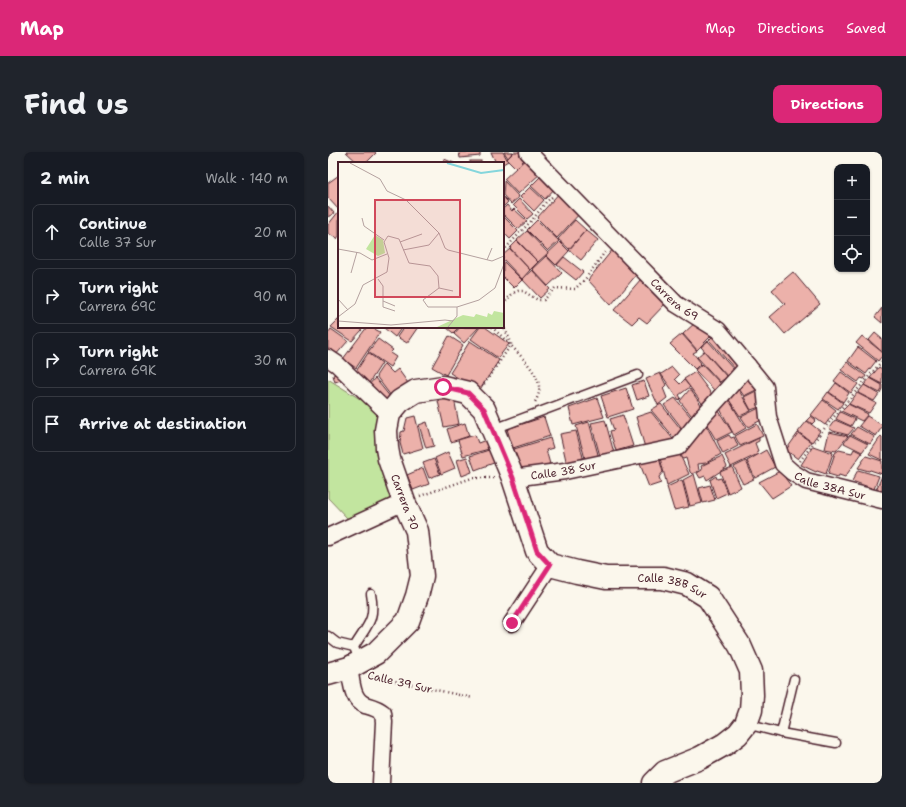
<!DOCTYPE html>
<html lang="en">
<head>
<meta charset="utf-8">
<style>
	:root { --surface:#171b24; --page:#20242c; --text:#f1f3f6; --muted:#9ea1a6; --line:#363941; --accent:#db2777 }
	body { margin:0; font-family:"Shantell Sans",sans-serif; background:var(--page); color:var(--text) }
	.controls { position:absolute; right:12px; top:12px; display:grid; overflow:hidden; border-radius:8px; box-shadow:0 1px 3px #0004 }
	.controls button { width:36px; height:36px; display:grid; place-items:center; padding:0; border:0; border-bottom:1px solid var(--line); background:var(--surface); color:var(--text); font:20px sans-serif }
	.stop { position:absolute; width:12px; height:12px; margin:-9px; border:3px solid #db2777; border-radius:50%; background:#fff }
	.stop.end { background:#db2777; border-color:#fff; box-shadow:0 1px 4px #0008 }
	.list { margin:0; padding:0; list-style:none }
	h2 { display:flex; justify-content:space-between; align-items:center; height:52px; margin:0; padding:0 16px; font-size:17px }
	h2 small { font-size:13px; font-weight:400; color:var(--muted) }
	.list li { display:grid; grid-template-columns:26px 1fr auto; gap:12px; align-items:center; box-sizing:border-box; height:56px; margin:0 8px 8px; padding:0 8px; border:1px solid var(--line); border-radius:8px }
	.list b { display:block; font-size:15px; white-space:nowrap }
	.list p { margin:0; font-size:13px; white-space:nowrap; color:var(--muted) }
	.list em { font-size:13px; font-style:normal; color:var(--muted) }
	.icon { flex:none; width:22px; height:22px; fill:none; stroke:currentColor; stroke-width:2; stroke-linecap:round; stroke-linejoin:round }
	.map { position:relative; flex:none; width:554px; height:631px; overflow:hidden; border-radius:8px }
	header { display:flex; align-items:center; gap:24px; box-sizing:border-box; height:56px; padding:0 20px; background:var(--accent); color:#fff }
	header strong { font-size:19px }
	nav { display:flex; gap:22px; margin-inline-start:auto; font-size:14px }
	.intro { display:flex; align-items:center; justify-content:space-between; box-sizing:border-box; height:96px; padding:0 24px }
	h1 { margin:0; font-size:28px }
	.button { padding:10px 18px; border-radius:8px; background:var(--accent); color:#fff; font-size:14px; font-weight:700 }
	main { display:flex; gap:24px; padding:0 24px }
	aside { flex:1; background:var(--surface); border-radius:8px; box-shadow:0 1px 3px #0004 }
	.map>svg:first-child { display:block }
</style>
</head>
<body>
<header>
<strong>Map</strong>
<nav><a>Map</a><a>Directions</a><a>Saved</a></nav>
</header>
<div class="intro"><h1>Find us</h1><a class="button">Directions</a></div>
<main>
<aside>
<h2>2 min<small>Walk · 140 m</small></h2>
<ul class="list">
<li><svg class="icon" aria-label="ahead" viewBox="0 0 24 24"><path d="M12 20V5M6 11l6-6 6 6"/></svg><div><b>Continue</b><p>Calle 37 Sur</p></div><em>20 m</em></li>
<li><svg class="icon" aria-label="right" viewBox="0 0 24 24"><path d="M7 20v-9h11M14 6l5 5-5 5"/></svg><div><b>Turn right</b><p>Carrera 69C</p></div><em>90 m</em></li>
<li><svg class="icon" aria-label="right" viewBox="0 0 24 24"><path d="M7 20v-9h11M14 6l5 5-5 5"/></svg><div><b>Turn right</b><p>Carrera 69K</p></div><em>30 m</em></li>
<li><svg class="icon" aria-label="arrive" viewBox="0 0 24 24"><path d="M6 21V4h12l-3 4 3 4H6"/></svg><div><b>Arrive at destination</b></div></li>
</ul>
</aside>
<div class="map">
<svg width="554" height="631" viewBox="0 0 554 631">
	<rect width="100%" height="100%" fill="#fbf7ec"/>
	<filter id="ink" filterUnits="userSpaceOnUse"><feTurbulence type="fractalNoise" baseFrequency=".025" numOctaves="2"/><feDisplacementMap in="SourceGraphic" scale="8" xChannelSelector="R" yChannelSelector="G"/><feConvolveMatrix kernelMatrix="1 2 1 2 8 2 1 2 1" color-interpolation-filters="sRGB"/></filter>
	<g filter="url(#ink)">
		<polygon fill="#c2e59f" stroke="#868265" points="0,227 56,262 48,302 67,349 20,367 0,346"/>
		<g fill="#ecb1aa" stroke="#4a1f2b">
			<polygon points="18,0 47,0 48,1 38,11 30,11"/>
			<polygon points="131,0 152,0 152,4 132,6"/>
			<polygon points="163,0 175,0 180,9 175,12 168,11"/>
			<polygon points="176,0 185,0 180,6"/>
			<polygon points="186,0 195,0 200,4 188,16 179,7"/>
			<polygon points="200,5 214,20 190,42 176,27"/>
			<polygon points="116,7 126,11 114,11"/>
			<rect x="142" y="9" width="11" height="2"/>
			<polygon points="215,22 228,35 217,47 203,34"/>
			<polygon points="11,23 11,58 0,46 0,31"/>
			<polygon points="176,29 191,45 183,52 175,43"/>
			<polygon points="202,35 216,48 206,59 192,45"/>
			<polygon points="233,39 254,59 229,86 209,66"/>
			<polygon points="175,45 180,50 175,55"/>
			<polygon points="191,47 205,62 199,67 185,53"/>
			<polygon points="179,53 184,59 186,57 199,69 190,77 175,62 175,57"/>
			<polygon points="0,54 6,61 0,65"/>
			<polygon points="11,59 11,84 9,87 0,81 0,73"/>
			<polygon points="175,64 190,79 182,87 175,80"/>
			<polygon points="209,68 231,89 220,99 199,78"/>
			<polygon points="247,68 258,78 241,97 230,87"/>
			<polygon points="258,78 270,88 253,108 241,98"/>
			<polygon points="199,79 220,101 210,110 189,88"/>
			<polygon points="189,89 210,110 202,118 182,96"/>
			<polygon points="232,90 241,99 228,113 218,103"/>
			<polygon points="182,97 202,118 194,127 175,107 175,103"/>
			<polygon points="285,97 309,122 283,153 260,128"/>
			<polygon points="218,104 234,121 220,134 204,117"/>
			<polygon points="236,105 255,120 248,128 229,113"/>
			<polygon points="175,109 194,128 186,136 175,125"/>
			<polygon points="204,118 222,137 212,146 194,127"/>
			<polygon points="465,120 492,152 457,182 442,165 457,152 444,138"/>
			<polygon points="313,127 338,151 319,171 311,165 304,172 286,158"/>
			<polygon points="554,156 554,171 547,165"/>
			<polygon points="11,167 11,175 30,175 34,178 24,189 3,175"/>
			<polygon points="369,169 386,181 369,198 355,182"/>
			<polygon points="39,175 43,175 52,180 28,216 15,207"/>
			<polygon points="57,175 74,175 67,185 56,176"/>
			<polygon points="76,175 90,175 79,191 69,185"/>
			<polygon points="118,175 131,175 125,181"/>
			<polygon points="132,175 151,175 136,191 126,182"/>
			<polygon points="152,175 157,175 181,192 170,206 143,187"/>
			<polygon points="3,177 20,189 6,205 0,201 0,181"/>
			<polygon points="547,181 554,187 554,200 541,188"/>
			<polygon points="354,182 369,199 365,201 373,211 367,217 342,192"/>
			<polygon points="387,182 414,213 408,218 381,188"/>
			<polygon points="121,184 135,193 118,223 104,215"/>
			<polygon points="534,184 554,200 554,204 550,209 528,191"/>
			<polygon points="50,187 65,198 62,201 68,205 62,215 40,200"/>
			<polygon points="142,189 171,208 151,239 122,221"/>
			<polygon points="380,189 407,219 400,225 373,195"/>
			<polygon points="530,195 548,209 538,222 520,209"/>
			<polygon points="376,199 399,225 392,230 369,205"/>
			<polygon points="40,201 54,211 39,234 27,221"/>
			<polygon points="519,210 538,224 536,227 533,226 530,230 513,218"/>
			<polygon points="56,212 65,221 70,217 80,231 63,244 48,224"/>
			<polygon points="374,212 394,233 388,240 367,218"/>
			<polygon points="344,215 351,223 347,227 352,232 356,228 362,235 351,243 353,246 351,248 333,222"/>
			<polygon points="551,215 554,217 554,232 542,226"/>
			<polygon points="367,220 385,244 376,254 356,227"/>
			<polygon points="513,220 530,232 523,241 506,229"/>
			<polygon points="10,221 13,228 7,230 5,223"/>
			<polygon points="332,221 338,233 335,236 339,246 330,253 318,227"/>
			<polygon points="47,226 63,246 55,253 39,235"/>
			<polygon points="542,226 554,233 554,237 552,241 536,233"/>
			<polygon points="420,227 426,229 430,237 416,244 409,234 416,228"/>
			<polygon points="316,229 321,244 309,248 304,233"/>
			<polygon points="508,231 521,241 515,250 501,240"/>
			<polygon points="536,233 551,242 546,249 530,241"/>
			<polygon points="409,235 423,259 412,264 399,245"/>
			<polygon points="298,236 305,257 280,265 273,244"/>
			<polygon points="362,237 376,257 367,268 352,249"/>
			<polygon points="430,238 437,253 423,258 416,245"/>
			<polygon points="500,240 515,251 510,257 495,247"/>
			<polygon points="529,241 548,251 541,261 521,252"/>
			<polygon points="399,245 418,276 406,283 391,255"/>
			<polygon points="126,246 131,272 116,275 110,249"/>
			<polygon points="269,246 276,265 245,273 241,256"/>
			<polygon points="347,246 367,270 357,280 336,253"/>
			<polygon points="495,248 508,258 497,273 483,263"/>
			<polygon points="333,252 356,281 349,289 323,258"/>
			<polygon points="520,252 540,262 534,269 513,259"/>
			<polygon points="389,256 404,280 388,288 378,271"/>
			<polygon points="431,256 437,266 420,275 413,265"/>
			<polygon points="323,260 345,287 327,293 318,299 308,265"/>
			<polygon points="512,260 527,267 523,274 508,267"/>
			<polygon points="295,263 305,294 288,299 282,279 286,278 282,267"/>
			<polygon points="87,264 95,296 75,302 72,291 73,280 76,279 79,266"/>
			<polygon points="483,264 488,268 484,272 479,268"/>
			<polygon points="539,264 554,273 554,275 548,284 531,274"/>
			<polygon points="216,265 222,284 185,296 179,277"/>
			<polygon points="277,268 286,301 272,304 263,271"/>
			<polygon points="507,268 526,276 520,283 505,279 501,276"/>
			<polygon points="479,269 492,279 484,290 470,280"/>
			<polygon points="99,270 106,294 98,296 91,273"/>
			<polygon points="261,270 271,306 258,310 248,274"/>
			<polygon points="137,271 141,284 123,290 119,277"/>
			<polygon points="377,271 393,302 378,311 370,312 371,319 364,322 362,320 358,306 355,307 352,301"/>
			<polygon points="429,272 435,284 412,294 407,284"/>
			<polygon points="529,275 547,285 542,292 523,282"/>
			<polygon points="248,279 256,309 239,313 232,282"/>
			<polygon points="501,280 520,284 508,299 497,297"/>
			<polygon points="470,281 483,290 470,307 458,298"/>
			<polygon points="147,283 150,291 158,288 161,297 135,304 130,288"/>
			<polygon points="401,283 403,286 406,285 410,294 395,302 389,289"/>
			<polygon points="522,283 540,292 534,300 516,291"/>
			<polygon points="553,284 554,285 554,308 541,302"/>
			<polygon points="222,286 225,296 218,298 222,312 193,320 186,297"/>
			<polygon points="431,286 431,289 427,291 430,299 428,300 430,302 403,315 397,303"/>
			<polygon points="485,294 505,301 498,322 489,319 488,320 473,313"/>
			<polygon points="167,296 171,309 147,318 142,304"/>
			<polygon points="526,297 534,301 517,325 511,323 510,325 500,322 507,301 511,298 524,301"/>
			<polygon points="438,298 447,315 427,326 419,309"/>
			<polygon points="120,300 127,316 113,322 107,306"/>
			<polygon points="351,301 361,322 339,333 332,306"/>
			<polygon points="394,304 399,315 379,328 377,324 372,326 369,321 374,318 373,314"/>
			<polygon points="538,304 554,309 554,322 542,318 541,319 530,316"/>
			<polygon points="139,305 144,320 134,324 129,308"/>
			<polygon points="331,306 335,320 331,325 333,331 321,335 312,312"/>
			<polygon points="106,307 112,322 101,326 95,311"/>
			<polygon points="418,309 426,327 415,332 406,315"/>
			<polygon points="404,315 413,335 400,341 392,320"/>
			<polygon points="95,316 101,332 85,338 79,323"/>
			<polygon points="530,318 551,324 546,337 524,329"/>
			<polygon points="452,319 463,334 444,346 431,330"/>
			<polygon points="366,322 374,351 362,354 355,328"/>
			<polygon points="388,324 389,327 393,326 399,341 388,346 382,328"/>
			<polygon points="554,324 554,340 548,338"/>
			<polygon points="354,328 361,355 346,358 339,335"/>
			<polygon points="382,333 387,348 375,351 371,336"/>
		</g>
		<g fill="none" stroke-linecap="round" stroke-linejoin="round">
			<g stroke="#4a1f2b" stroke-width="11">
				<g id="lane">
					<polyline points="166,277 310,223"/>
					<polyline points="0,484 9,491 26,495"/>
					<path d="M 31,509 L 26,495 C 39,473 48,469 43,442"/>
					<polyline points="418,572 453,581 508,591"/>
					<polyline points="453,581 466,527"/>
				</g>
			</g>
			<g stroke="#4a1f2b" stroke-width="19">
				<g id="street">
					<path id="s1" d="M 200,0 L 348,152 L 390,178 L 420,214 L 437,235 L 440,265 L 455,312 L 464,320 L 478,329 L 554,348"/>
					<polyline points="0,206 9,212 61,262"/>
					<path id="s2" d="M 185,326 L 237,319 L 350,295 L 375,264 L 420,214"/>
					<polyline points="0,385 76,350"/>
					<polyline points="184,471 222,413"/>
					<path d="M 21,516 C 24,529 23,547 37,553 C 44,555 49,556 55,561 L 56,570 L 53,631"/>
				</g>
			</g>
			<g stroke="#4a1f2b" stroke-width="25">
				<g id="secondary">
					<path id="s3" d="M 0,522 L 21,516 L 48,501 L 80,469 L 89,444 L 94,424 L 89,379 L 76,350 L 61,307 L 59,296 L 58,278 L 61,262 L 72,249 L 88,239 L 115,235 L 140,241 L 156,257 L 185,326 L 209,399 L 222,413 L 249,420 L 278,426 L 335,426 L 359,432 L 380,445 L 412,494 L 423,519 L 424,543 L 423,558 L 418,572 L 410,582 L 397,592 L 372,606 L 337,620 L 326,631"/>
				</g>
			</g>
			<g stroke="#4a1f2b" stroke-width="2.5" stroke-dasharray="1 3" stroke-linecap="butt">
				<polyline points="175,99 205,67 218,50 224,45"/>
				<polyline points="175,152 185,141 190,139 195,139 210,148 216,148 227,136 247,137 258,126 277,100"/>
				<path d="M 164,175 C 177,188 210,217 211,234 C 212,239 210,245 207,250"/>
				<polyline points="156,232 183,193 183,190 175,173"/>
				<polyline points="472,309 499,273 554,209"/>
				<polyline points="92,344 144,326 166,326"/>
				<polyline points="44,524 145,546"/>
			</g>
			<use href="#lane" stroke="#fbf7ec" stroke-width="8"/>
			<use href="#street" stroke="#fbf7ec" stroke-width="16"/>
			<use href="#secondary" stroke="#fbf7ec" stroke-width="22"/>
		</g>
	</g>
	<g fill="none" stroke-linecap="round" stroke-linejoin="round" filter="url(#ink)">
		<polyline stroke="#db2777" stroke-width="5" points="115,235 140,241 156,257 185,326 209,399 222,413 184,471"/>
	</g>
	<g text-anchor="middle" stroke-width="4" stroke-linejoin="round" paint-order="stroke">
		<g font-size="11" fill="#4a1f2b" stroke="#fbf7ec">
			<text dy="4" stroke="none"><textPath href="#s1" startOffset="208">Carrera 69</textPath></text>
			<text dy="4" stroke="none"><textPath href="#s2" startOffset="51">Calle 38 Sur</textPath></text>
			<text dy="4" stroke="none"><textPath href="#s1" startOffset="468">Calle 38A Sur</textPath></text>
			<text transform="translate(77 350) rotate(69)" y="4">Carrera 70</text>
			<text dy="4" stroke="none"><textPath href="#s3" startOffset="721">Calle 38B Sur</textPath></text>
			<text transform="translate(72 530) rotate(13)" y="4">Calle 39 Sur</text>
		</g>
	</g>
	<g transform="translate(10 10)">
		<rect width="166" height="166" fill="#fbf7ec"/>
		<path d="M 37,73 L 45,78 L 47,91 L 40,94 L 28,87 ZM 156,149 L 166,151 L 166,165 L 99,165 L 125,153 L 136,155 L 138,152 L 149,155 L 150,151 L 154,153 Z" fill="#c2e59f"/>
		<path fill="none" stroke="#85d6dc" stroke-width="2" d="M 109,1 L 143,11 L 166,8"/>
		<path fill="none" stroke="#b4a19f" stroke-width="1" d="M 12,1 L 42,17 L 49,29 L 68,38 L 101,71 L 107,86 L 110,88 L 154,99 L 166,94M 24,56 L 26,64 L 46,78M 62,80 L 84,72M 0,87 L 22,91 L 34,98 L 49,92M 65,88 L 91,83 L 101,71M 149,98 L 154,86M 13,111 L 19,90M 40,117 L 45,124 L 45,145 L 57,149M 101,126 L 115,129M 0,137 L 10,148M 45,139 L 57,144M 0,155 L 17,142 L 25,123 L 49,110 L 51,96 L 46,80 L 50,74 L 61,77 L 71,101 L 92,104 L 100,114 L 101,126 L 85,138 L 90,145 L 119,145 L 141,138 L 157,126 L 166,102M 0,159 L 53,163 L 107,158 L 115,159M 110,165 L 119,154 L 119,145"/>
		<path fill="#d1495b" fill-opacity="0.15" stroke="#d1495b" stroke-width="2" d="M 37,38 L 122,38 L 122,135 L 37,135 Z"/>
		<rect width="166" height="166" fill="none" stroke="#4a1f2b" stroke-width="2"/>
	</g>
</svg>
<div class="controls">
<button>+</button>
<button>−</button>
<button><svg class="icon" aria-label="locate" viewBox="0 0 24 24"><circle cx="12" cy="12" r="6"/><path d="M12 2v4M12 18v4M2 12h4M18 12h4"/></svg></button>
</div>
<div class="stop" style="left:115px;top:235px"></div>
<div class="stop end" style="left:184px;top:471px"></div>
</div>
</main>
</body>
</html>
